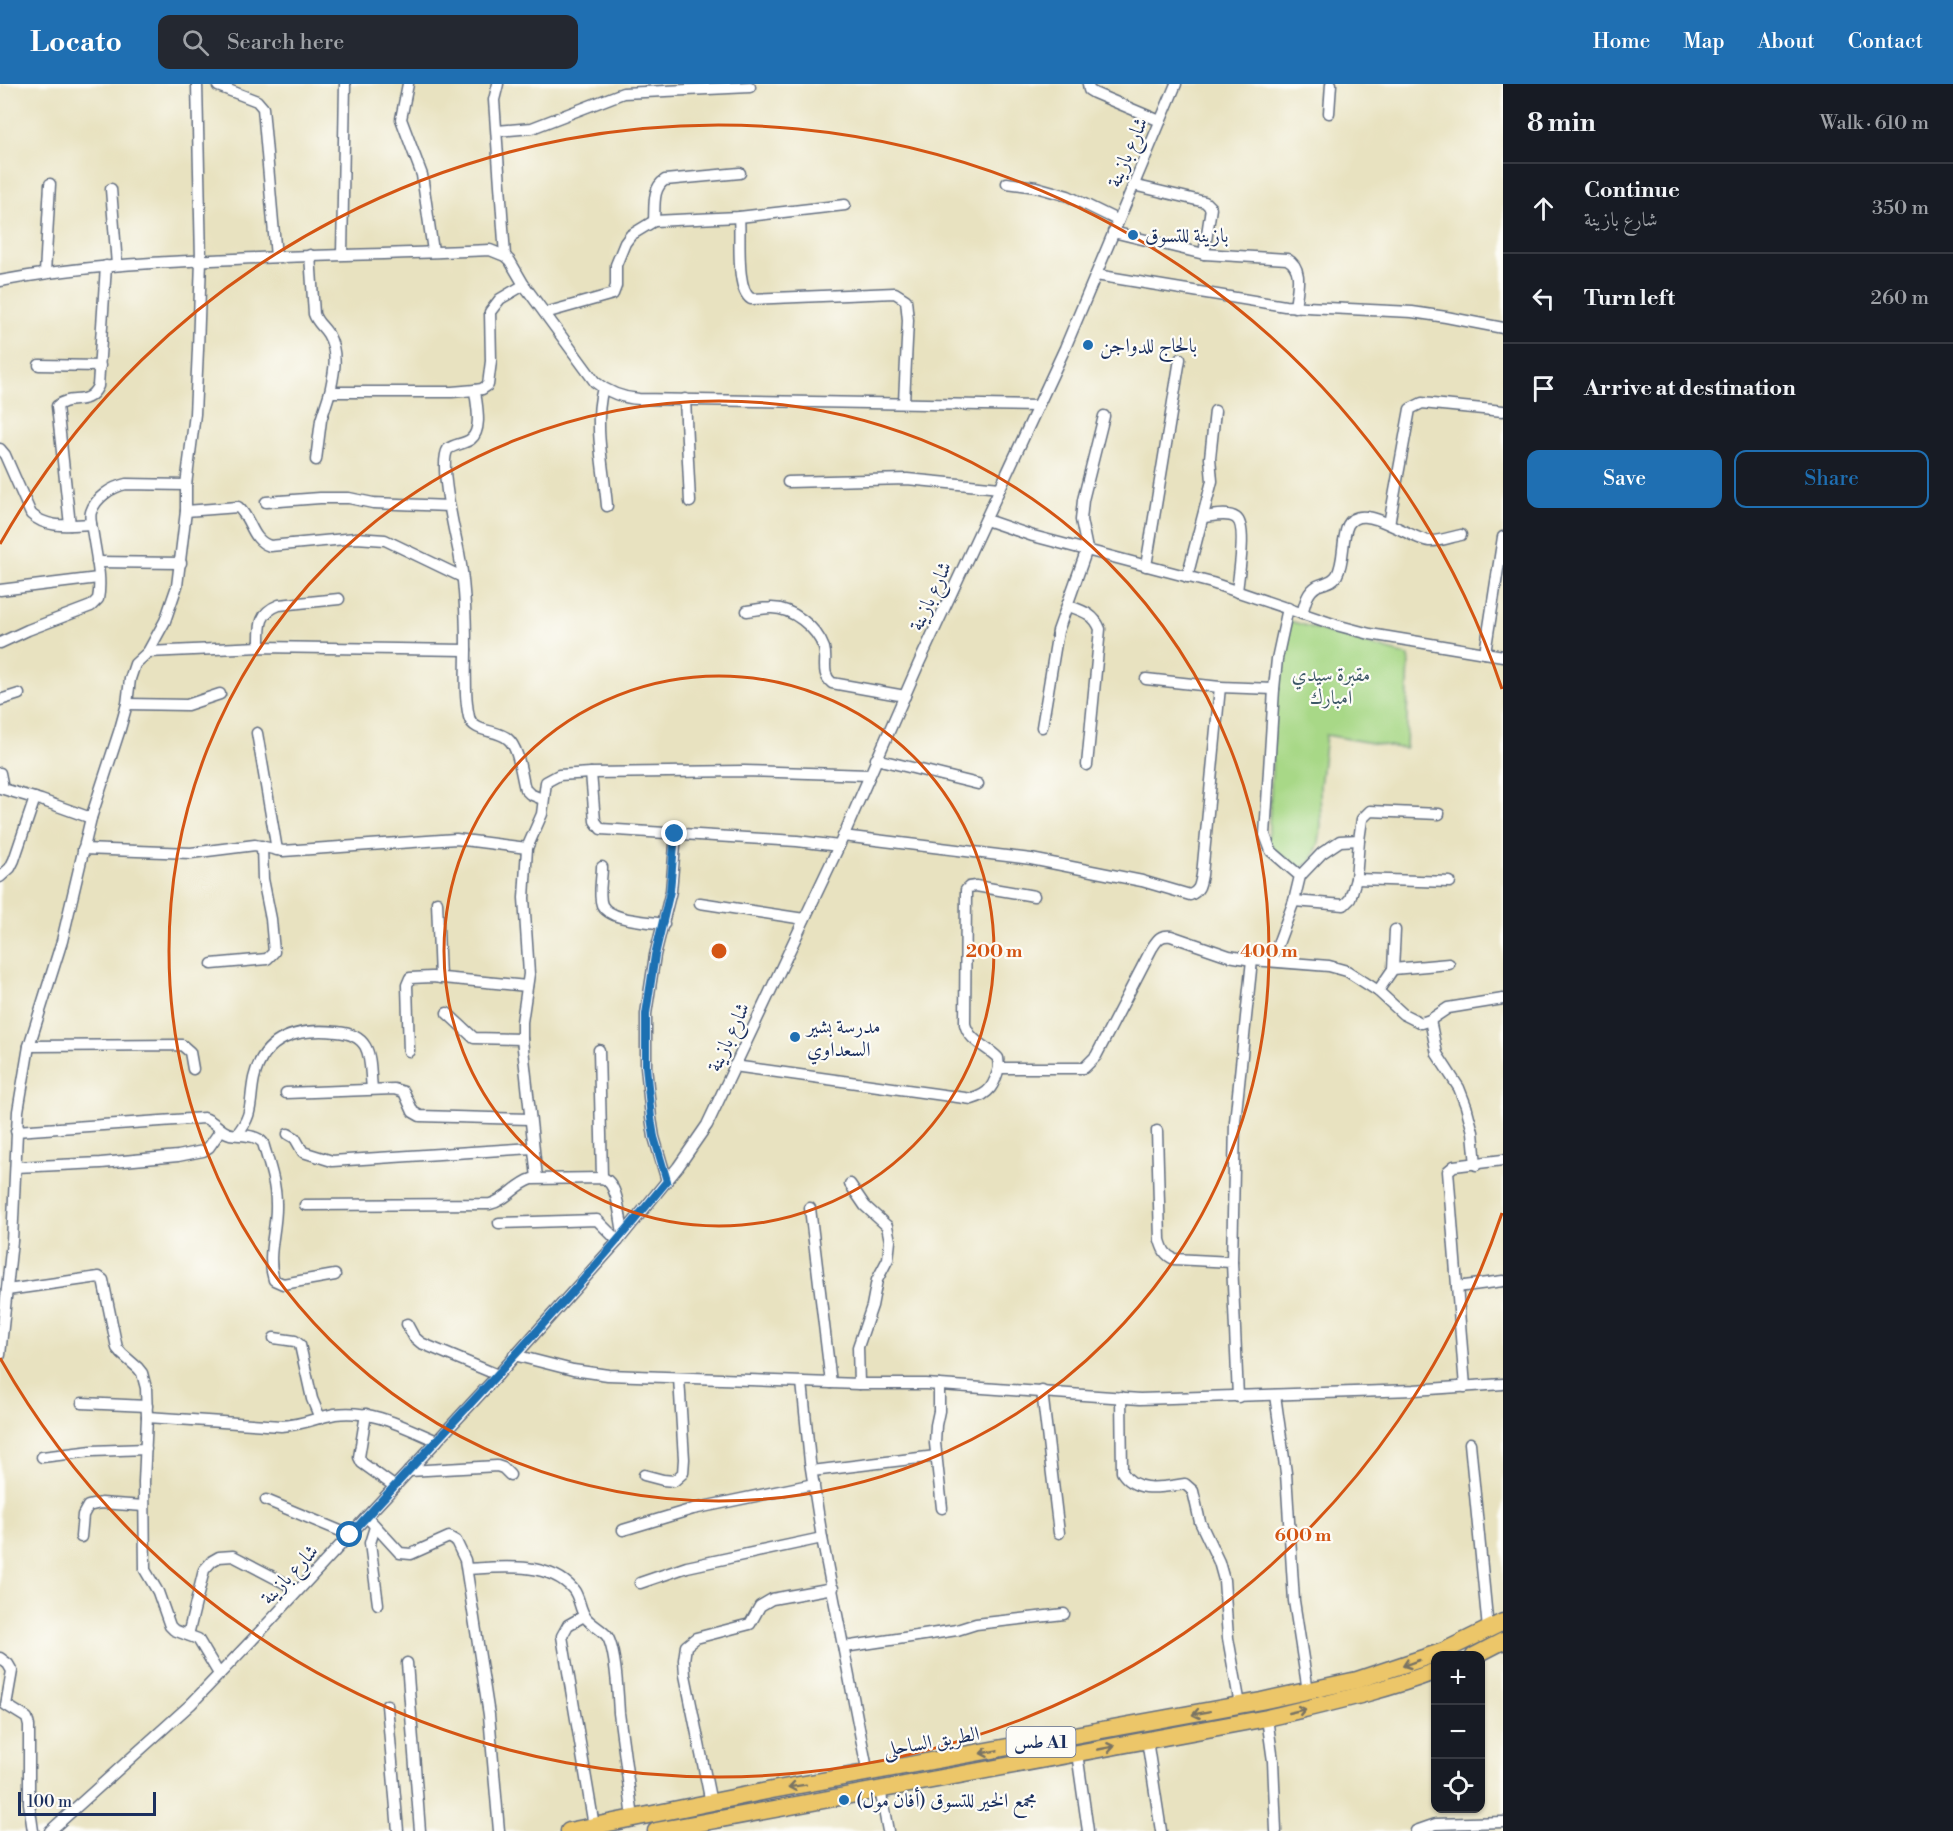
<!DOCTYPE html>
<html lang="en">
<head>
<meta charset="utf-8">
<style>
	:root { --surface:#171b24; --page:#242831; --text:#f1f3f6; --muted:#9ea1a6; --line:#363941; --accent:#1f6fb2 }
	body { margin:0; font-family:"Libre Bodoni",Amiri,serif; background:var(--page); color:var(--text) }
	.controls { position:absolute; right:18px; bottom:18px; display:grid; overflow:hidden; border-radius:12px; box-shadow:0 2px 4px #0004 }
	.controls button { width:54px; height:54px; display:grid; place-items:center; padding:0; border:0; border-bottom:2px solid var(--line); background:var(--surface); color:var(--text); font:30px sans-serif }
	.scale { position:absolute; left:18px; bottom:15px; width:138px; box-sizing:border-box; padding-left:6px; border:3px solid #1b2f5e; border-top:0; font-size:16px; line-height:21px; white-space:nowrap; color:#1b2f5e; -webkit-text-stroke:4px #fdfcf7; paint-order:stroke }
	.stop { position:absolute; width:18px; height:18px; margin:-14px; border:4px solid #1f6fb2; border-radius:50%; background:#fff }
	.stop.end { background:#1f6fb2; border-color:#fff; box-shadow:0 2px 6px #0008 }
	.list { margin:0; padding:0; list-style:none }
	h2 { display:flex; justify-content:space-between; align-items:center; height:78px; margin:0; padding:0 24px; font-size:26px }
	h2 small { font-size:20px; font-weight:400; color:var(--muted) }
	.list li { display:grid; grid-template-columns:39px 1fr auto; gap:18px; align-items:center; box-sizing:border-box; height:90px; padding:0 24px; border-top:2px solid var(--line) }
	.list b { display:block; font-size:22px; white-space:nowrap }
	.list p { margin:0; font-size:20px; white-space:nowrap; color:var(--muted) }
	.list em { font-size:20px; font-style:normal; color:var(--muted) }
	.actions { display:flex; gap:12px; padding:18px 24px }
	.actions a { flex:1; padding:14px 0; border:2px solid var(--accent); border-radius:12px; text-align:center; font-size:21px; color:var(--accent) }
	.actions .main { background:var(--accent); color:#fff }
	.icon { flex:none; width:33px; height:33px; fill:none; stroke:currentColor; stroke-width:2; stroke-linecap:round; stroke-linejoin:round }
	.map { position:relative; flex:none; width:1503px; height:1747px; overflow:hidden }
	header { display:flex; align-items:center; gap:36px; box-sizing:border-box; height:84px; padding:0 30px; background:var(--accent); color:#fff }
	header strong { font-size:28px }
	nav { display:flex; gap:33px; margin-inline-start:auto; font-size:21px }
	.search { width:420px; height:54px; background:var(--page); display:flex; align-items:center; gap:15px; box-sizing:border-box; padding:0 21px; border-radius:12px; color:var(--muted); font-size:22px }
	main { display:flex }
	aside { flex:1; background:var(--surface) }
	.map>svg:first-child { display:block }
</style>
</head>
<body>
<header>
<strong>Locato</strong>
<div class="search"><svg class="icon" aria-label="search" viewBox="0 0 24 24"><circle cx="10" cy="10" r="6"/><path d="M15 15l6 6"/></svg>Search here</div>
<nav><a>Home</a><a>Map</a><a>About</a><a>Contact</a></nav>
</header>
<main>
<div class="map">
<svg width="1503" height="1747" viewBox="0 0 1503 1747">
	<rect width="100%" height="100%" fill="#fdfcf7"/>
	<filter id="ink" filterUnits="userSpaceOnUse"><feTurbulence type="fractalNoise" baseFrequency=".0167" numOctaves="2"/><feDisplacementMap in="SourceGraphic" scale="12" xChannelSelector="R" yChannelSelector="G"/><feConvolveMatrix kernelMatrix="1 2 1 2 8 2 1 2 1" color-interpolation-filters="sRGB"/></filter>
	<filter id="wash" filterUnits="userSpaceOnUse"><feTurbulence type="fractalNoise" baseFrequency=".008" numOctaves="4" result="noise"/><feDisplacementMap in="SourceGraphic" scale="24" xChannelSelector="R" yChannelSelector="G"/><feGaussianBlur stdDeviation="1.35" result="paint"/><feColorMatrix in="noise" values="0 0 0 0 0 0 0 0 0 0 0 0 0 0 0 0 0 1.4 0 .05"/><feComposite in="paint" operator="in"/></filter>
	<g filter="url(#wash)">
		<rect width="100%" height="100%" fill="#e8e2c0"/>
		<polygon fill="#a8d887" stroke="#628472" stroke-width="1.5" points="1290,537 1409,572 1406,665 1326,651 1320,703 1321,741 1319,759 1311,778 1294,789 1268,760 1277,587"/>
	</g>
	<g filter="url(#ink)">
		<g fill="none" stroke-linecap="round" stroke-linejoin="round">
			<g stroke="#636e80" stroke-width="13">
				<g id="minor">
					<polyline points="408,0 401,35 422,91 433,167"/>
					<polyline points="498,0 494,16 505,172"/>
					<polyline points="1088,0 1089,6 1094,9 1160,37"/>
					<polyline points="218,2 257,17 263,24 276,173"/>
					<polyline points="1329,29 1331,0"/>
					<polyline points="497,47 532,44 623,9 750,3"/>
					<polyline points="1007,99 1036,103 1068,112 1117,136"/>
					<polyline points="1133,101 1205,118 1211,124 1204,170"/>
					<polyline points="111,105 117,181"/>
					<path d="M 739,133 C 741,152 735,205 751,215 L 895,209 L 906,216 L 908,236 L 904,318"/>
					<path d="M 654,137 C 655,122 652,104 665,96 L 740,89"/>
					<path d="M 1113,148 L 1204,170 L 1287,175 C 1304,184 1297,206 1295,223"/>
					<polyline points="342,170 345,0"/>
					<path d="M 310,171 L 314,230 C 317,239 323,242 328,250 C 339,269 334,289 330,308 L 452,308 L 475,306"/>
					<polyline points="45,189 50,100"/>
					<polyline points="1096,191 1285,222 1412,228 1446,233 1503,244"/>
					<path d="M 0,197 C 78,182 156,178 235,175 C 320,171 405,170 490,166 L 505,172 L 510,177 L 524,201 L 595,298 C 609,309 622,314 639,315 L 1037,322"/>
					<path d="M 524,201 L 500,215 L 490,228 L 491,277 L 488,301 L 482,305 L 475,306 C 476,319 483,345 471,355 C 465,360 455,360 448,365 C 438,380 455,449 459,469 C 465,500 466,533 466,564 C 466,587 464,611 469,633 C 473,649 497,645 508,655 C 519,664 521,691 525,705 L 530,710 L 542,715"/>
					<polyline points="545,229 613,210 616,202 616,181 625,159 631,151 654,137 739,133 845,121"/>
					<polyline points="39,281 100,282"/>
					<path d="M 603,304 C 593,339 604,386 607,422"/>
					<polyline points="685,315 690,418"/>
					<path d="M 0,365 L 5,371 L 31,430 C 47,445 70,441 91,440"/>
					<polyline points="316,376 321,336 330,308"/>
					<polyline points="788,398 907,395 1000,404"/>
					<polyline points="266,418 320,414 349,414 373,419 449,422"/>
					<path d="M 186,427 L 238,423 C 252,435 251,456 270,462 L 356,454 L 385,456 L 462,493"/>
					<path d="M 1204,433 C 1213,432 1228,428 1236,434 C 1248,442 1238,493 1237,508"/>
					<polyline points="986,436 1033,452 1212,499 1336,541 1370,550 1503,572"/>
					<polyline points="1389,440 1410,325 1422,319 1503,327"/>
					<path d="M 70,441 L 57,322 C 71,310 87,324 98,302 L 106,182"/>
					<polyline points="97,478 181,479"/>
					<polyline points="1146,482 1180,275"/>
					<polyline points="1187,493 1212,397 1210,374 1215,327"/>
					<polyline points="0,506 98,494"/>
					<path d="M 1069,522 C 1083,527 1094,530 1100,545 L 1087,681"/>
					<path d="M 747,527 C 755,526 763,524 770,524 C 792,523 817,544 824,564 C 828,577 820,589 832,599 L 905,612"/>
					<path d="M 1302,530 C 1305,519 1307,508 1317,502 C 1325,498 1332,499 1337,491 C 1345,476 1341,456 1348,441 C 1361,416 1410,455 1429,457 C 1438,458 1451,453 1461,451"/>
					<path d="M 0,559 L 28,546 L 91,522 L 98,515 C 102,495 96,471 93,451 C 92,444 89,434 91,428 C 96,413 112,403 126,400 L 186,401"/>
					<path d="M 260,563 C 260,543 258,529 279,521 L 339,515"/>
					<polyline points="148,568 260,563 466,566"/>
					<polyline points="1485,569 1503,453"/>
					<polyline points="1146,595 1220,603"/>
					<polyline points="0,616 19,610"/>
					<polyline points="127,620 187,621 220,610"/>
					<polyline points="1042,643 1058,547 1087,465 1081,436 1083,416 1104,332"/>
					<polyline points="257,649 277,766"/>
					<polyline points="876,675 978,700"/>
					<polyline points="0,689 3,704"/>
					<polyline points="591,689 595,737 601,745 797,757 839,762"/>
					<polyline points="0,704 41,716 91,734"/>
					<path d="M 843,752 L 1031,775 L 1142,797 L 1190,811 C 1200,807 1200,800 1202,791 L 1220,603 L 1274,605"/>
					<polyline points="1359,756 1356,795 1450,798"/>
					<polyline points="83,765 191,769 255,761 283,767 456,755 527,764"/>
					<path d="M 602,783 C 602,794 598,811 602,821 C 610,837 648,837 664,840"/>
					<polyline points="1300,792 1322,769 1340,757 1359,756 1362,735 1370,727 1439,730"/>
					<polyline points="0,793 10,784 14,776 35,714"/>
					<polyline points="1294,817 1344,821 1350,815 1356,795"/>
					<polyline points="437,818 440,894"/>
					<polyline points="700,819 804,835"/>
					<polyline points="1272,876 1294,817 1300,792 1271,767 1265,751 1274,605 1277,575 1288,524"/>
					<polyline points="212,880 267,875 274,868 271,835 263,795 262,762"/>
					<polyline points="1393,885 1449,880"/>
					<polyline points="1378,907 1393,885 1395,846"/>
					<polyline points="447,929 474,954 522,955"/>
					<polyline points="1430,936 1437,970 1459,1004 1466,1022 1473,1048 1476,1081"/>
					<polyline points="29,962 182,961 190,968 193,985"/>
					<polyline points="599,966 602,1094"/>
					<polyline points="409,967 407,901 410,894 432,893 527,902"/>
					<path d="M 734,982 L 972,1015 C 990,1010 994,1001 999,984 L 1084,984 L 1096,972 L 1152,864 C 1158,855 1160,851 1171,852 L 1229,872 L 1252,876 L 1329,882 L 1347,887 L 1378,907 L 1403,930 L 1421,939 L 1430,936 L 1448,924 L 1503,915"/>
					<path d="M 999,984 L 998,974 C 986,962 969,957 965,940 L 966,806 L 969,803 L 976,802 L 1034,812"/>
					<polyline points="286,1009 394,1005 404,1008 413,1028 420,1032 530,1035"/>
					<path d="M 16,1047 L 204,1034 C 215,1037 219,1047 230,1050 C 241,1052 256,1050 263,1059 C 269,1080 276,1099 276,1120 C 277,1145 266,1171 274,1196 L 283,1200 L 335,1191"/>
					<path d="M 1157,1047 L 1160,1156 C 1163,1166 1165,1171 1174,1175 L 1232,1178 L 1238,1313"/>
					<path d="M 237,1050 C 254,1030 249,1018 254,994 C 264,952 298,944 337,948 C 374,951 369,976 372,1005"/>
					<polyline points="288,1050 295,1054 303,1068 332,1077 533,1064"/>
					<polyline points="16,1083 101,1079 178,1072 203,1067 209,1063 221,1046"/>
					<polyline points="537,1094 522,955 522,938 529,890 524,814 527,764 542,730 546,698 559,691 591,689 744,687 869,691"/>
					<polyline points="667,1097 654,1053 651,1034 646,982 646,930 655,871 671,807 676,750"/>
					<polyline points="850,1100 865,1122 887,1142 890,1157 888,1175 877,1196 872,1222 858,1263 859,1300"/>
					<path d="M 305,1121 L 490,1120 C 507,1116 516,1100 532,1095 L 602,1094 C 618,1097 620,1134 623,1149"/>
					<polyline points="810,1124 831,1299"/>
					<polyline points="499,1139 597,1136 618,1157"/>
					<polyline points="1232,1178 1235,1038 1252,876"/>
					<polyline points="1457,1203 1503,1197"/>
					<polyline points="7,1206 99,1193 103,1196 117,1264 122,1270 138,1284 142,1289 146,1304 147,1333 144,1398 145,1486 158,1508 170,1542 174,1546 198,1555 219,1590"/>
					<polyline points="407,1240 414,1253 421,1259 498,1291"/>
					<polyline points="274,1254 295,1257 300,1261 312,1315 320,1334"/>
					<polyline points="0,1271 12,1157 18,1027 29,962 62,857 91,734 120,645 127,620 130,595 135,580 148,568 165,537 177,502 186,427 186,401 195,330 198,265 201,176 197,0"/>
					<polyline points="514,1271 573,1286 608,1291 859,1300 926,1300 1140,1315 1414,1306 1503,1300"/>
					<polyline points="802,1298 810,1378 822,1454 868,1690"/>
					<polyline points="939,1301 939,1327 936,1341 935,1359 942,1424"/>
					<polyline points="1465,1303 1448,1087 1454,1082 1503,1076"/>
					<polyline points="1042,1307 1059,1449"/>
					<polyline points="1275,1311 1286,1389 1294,1517 1308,1607"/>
					<path d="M 1121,1313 L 1122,1388 C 1136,1410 1162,1403 1185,1400 L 1193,1407 L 1200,1438 L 1219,1478 L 1224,1496 L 1228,1554 L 1240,1621"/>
					<polyline points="82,1319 147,1322"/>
					<polyline points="366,1330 359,1373 362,1379 394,1402"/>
					<path d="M 147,1333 L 281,1342 C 304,1341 314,1334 335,1330 C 372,1325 404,1343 437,1357"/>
					<polyline points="1470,1359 1488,1545"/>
					<polyline points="42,1373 92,1367 146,1365"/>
					<polyline points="409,1387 497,1382 503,1384 510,1391"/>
					<polyline points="812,1387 936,1372"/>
					<polyline points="644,1391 663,1396 674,1397 683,1389 684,1375 679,1294"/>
					<polyline points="266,1416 350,1451"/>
					<polyline points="367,1433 400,1469 411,1470 449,1453 456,1457 465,1476 489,1631 499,1747"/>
					<polyline points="375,1443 370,1459 378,1520"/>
					<polyline points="623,1446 693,1425 814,1400"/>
					<polyline points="81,1453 83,1431 88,1422 101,1419 144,1422"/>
					<path d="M 467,1485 C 500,1483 549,1477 573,1505 C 580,1513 579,1525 586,1534 C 592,1541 601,1545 607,1552 C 616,1565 618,1613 619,1629 L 633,1734"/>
					<polyline points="640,1499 687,1483 822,1454"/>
					<polyline points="584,1532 568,1541 562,1552 594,1742"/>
					<polyline points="188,1551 204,1486 212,1477 219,1473 233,1472 298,1506"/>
					<polyline points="844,1563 957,1546 976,1540 1064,1530"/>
					<polyline points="0,1574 8,1580 12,1587 6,1621 27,1634 29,1642 29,1719 33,1747"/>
					<polyline points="407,1579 420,1747"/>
					<polyline points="387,1621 398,1747"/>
					<polyline points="1267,1634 1273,1677 1276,1747"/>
					<polyline points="1147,1656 1161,1747"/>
					<polyline points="1077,1669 1088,1747"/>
					<polyline points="880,1705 888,1747"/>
					<polyline points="711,1719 685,1591 684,1576 686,1562 696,1554 750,1540 760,1522 772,1515 833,1504"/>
					<polyline points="50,1747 191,1620 271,1536 498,1291 618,1157 678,1083 707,1041 839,762 919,579 1065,264 1176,0"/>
					<polyline points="1416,1747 1436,1740 1503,1738"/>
				</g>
			</g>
			<g stroke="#636e80" stroke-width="19">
				<g id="highway">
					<polyline points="1474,1572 1503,1557"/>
					<polyline points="569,1747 772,1706 1261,1617 1357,1596 1444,1567 1503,1538"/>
					<path d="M 656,1747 L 1267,1634 C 1324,1620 1381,1608 1436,1587"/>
				</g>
			</g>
			<use href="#minor" stroke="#fff" stroke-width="10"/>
			<use href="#highway" stroke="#ecc669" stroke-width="16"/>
		</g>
		<defs><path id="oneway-shaft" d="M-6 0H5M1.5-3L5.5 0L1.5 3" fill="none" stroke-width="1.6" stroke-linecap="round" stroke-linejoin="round" transform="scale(1.5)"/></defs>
		<g stroke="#797363">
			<use href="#oneway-shaft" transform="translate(1411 1579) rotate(160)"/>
			<use href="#oneway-shaft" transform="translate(1297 1627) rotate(-13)"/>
			<use href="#oneway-shaft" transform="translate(1201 1629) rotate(169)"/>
			<use href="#oneway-shaft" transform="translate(1106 1664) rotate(-11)"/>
			<use href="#oneway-shaft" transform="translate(989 1668) rotate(170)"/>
			<use href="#oneway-shaft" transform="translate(797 1702) rotate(171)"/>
		</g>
	</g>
	<g fill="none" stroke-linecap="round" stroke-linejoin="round" filter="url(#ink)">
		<path stroke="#1f6fb2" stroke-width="8" d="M 350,1451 C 456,1333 567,1220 667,1097 L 654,1053 L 651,1034 L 646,982 L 646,930 L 655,871 L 670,807 L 675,750"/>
	</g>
	<g fill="none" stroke="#d45514" stroke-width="3">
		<circle cx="719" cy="867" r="275"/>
		<circle cx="719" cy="867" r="550"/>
		<path d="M1502 1129A826 826 0 0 1 0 1274M0 460A826 826 0 0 1 1502 605"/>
	</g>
	<g fill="#1f6fb2" stroke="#fdfcf7" stroke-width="2">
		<circle cx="1133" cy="151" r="6"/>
		<circle cx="1088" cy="261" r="6"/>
		<circle cx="795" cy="953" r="6"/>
		<circle cx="844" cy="1716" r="6"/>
	</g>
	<g text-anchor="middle" stroke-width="4.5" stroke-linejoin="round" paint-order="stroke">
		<rect fill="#fdfcf7" stroke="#5f6c8c" stroke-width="1.5" x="1006.5" y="1643" width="69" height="30" rx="4.5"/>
		<g font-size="18" font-weight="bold" fill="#1b2f5e">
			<text x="1041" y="1664">طس A1</text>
		</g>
		<g font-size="20" fill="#1b2f5e" stroke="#fdfcf7">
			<text transform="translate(1127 68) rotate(-67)" y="7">شارع بازينة</text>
			<text transform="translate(930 512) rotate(-65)" y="7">شارع بازينة</text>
			<text transform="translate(728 953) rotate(-65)" y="7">شارع بازينة</text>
			<text transform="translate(289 1490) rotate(-47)" y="7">شارع بازينة</text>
			<text transform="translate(931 1657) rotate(-10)" y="7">الطريق الساحلى</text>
		</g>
		<g font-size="20" fill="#1b2f5e" stroke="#fdfcf7" text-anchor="start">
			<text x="1145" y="158">بازينة للتسوق</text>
			<text x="1100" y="268">بالحاج للدواجن</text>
			<text x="807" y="949">مدرسة بشير<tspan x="807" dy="23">السعداوي</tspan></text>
			<text x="856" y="1723">مجمع الخير للتسوق (أفان مول)</text>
		</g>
		<g font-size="20" fill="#3e5968" stroke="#fdfcf7">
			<text x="1331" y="597">مقبرة سيدي<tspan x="1331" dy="23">امبارك</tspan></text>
		</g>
	</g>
	<circle cx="719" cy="867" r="9" fill="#d45514" stroke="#fdfcf7" stroke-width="3"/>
	<g font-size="18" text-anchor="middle" font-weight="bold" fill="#d45514" stroke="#fdfcf7" stroke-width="4.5" stroke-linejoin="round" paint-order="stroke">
		<text x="994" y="873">200 m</text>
		<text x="1269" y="873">400 m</text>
		<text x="1303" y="1457">600 m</text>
	</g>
</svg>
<div class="controls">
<button>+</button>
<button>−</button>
<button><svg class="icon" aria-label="locate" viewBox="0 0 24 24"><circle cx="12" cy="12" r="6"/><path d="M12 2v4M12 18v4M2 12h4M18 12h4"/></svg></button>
</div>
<div class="scale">100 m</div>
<div class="stop" style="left:350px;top:1451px"></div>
<div class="stop end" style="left:675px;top:750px"></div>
</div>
<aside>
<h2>8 min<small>Walk · 610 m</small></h2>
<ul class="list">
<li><svg class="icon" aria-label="ahead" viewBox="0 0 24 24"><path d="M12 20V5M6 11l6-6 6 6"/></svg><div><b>Continue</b><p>شارع بازينة</p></div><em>350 m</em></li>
<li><svg class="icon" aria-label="left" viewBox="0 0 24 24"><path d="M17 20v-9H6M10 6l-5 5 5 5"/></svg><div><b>Turn left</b></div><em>260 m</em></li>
<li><svg class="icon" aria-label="arrive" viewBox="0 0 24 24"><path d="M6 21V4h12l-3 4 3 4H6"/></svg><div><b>Arrive at destination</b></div></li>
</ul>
<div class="actions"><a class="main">Save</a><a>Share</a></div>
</aside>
</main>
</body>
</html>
